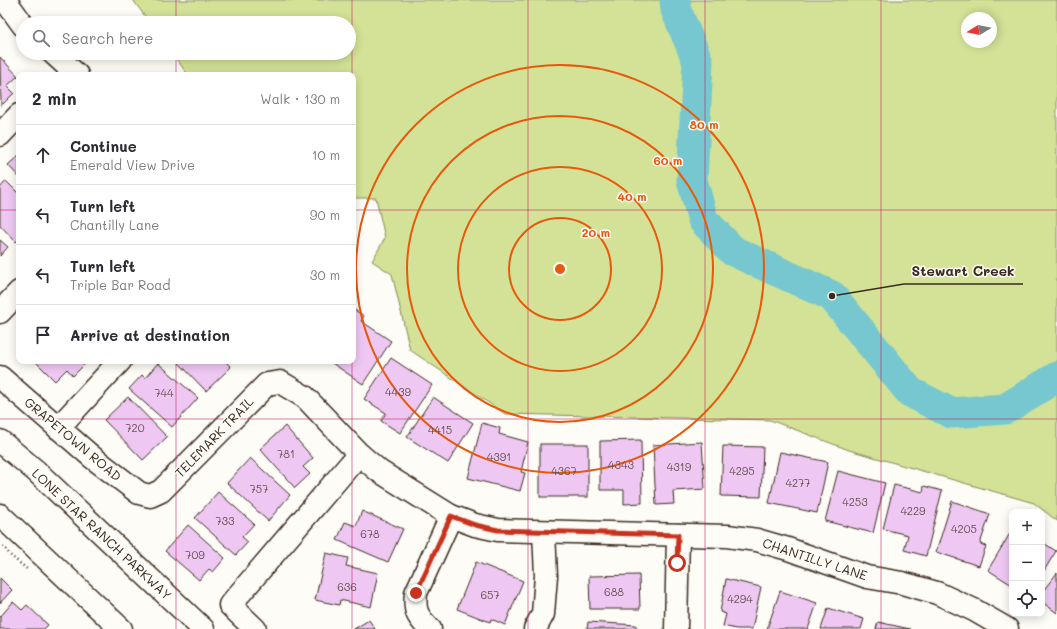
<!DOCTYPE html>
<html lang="en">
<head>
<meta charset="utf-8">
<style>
	:root { --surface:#fff; --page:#f7f7f7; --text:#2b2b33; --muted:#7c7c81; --line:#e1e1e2 }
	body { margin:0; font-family:Mali,sans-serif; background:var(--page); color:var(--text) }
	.controls { position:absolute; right:12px; bottom:12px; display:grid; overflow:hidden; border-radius:8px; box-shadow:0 2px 10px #0003 }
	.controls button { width:36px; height:36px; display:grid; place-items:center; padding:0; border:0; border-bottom:1px solid var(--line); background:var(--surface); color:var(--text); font:20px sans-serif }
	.compass { position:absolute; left:961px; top:12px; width:36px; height:36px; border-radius:50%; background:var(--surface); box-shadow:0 2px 10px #0003; rotate:260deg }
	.stop { position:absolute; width:12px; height:12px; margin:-9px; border:3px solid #c8321e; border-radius:50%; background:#fff }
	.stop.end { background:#c8321e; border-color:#fff; box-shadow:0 1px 4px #0008 }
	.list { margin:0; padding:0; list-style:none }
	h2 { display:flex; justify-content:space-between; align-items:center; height:52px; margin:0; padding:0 16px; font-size:17px }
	h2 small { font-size:13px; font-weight:400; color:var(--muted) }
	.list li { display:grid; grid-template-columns:26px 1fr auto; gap:12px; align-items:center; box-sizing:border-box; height:60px; padding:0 16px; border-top:1px solid var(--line) }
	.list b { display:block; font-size:15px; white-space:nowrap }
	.list p { margin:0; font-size:13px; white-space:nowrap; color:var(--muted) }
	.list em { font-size:13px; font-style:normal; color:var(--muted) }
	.icon { flex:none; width:22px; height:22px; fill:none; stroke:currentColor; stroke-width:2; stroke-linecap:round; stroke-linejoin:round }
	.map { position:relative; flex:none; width:1057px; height:629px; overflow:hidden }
	.search { position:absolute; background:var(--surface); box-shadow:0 2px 10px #0003; left:16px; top:16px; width:340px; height:44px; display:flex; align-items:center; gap:10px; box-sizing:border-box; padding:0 14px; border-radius:22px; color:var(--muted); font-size:15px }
	.panel { position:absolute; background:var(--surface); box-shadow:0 2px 10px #0003; left:16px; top:72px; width:340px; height:292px; border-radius:8px }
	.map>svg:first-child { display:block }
</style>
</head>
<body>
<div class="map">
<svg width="1057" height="629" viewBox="0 0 1057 629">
	<rect width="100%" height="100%" fill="#fdfcf7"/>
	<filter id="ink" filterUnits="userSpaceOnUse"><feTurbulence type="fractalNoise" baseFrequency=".025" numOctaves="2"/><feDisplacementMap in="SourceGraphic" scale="8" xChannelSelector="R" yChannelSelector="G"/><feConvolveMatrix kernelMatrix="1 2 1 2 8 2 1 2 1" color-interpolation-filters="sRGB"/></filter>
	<g filter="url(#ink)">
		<path fill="#d3e296" stroke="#87865a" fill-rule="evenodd" d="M 133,0 L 1057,0 L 1057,521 L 1034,503 L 849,450 L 770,420 L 505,414 L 410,350 L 392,274 L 372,261 L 385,238 L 376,198 L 353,198 L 353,75 L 188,75 L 172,53 L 349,53 L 349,23 L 150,23 ZM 967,18 L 991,18 L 991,42 L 967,42 Z"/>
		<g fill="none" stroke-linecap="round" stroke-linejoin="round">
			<polyline stroke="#76c7cf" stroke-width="31" points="675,0 676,10 698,62 692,180 703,220 733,251 832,296 910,392 951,413 1005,409 1057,377"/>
		</g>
		<g fill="#eec8f3" stroke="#3b2a1e">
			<polygon points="0,57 18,76 7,86 14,93 1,106"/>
			<polygon points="19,155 19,177 8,165"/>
			<polygon points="6,181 19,194 19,239 16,242 0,225 0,188"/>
			<polygon points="0,240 8,247 0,256"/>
			<polygon points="353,309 364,316 361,321 391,341 363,384 329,361 353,361"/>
			<polygon points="391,358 432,385 400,433 381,421 386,413 364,399"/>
			<polygon points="35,361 84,361 86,363 73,376 67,369 55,381"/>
			<polygon points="177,361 225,361 231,367 206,391"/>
			<polygon points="158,363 198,398 172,427 129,389 142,375 145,378"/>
			<polygon points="128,397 167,437 143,460 104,420"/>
			<polygon points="433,397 473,423 448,463 407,437"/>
			<polygon points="482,423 500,428 499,434 528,442 521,472 525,473 520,491 468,478"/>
			<polygon points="285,426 313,458 303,467 310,474 295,488 260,449"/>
			<polygon points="641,440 642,503 624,504 624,490 600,490 600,441"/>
			<polygon points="702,442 705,489 673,491 674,504 656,505 653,445"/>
			<rect x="540" y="444" width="48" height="53"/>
			<polygon points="723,446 763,447 761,497 721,496"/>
			<polygon points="780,452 828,462 817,513 769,503"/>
			<polygon points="250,458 290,495 268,521 227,483"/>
			<polygon points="838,471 885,483 873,533 825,521"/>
			<polygon points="894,485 923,492 924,486 942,491 926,556 904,550 908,535 883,529"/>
			<polygon points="218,492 254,524 242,537 248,542 236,555 195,518"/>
			<polygon points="952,501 990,514 980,544 986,546 979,566 936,552"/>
			<polygon points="362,511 403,529 388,562 337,540 345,522 356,526"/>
			<polygon points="188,525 225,558 213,572 209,569 199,580 165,551"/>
			<polygon points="1012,530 1012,585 988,570"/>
			<polygon points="1042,542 1056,551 1042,574"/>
			<polygon points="326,553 348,558 346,566 378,573 371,607 340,600 339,605 315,600"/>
			<polygon points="476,562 523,581 505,625 491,619 490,622 457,609"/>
			<polygon points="1057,573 1057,613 1042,602 1042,592"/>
			<polygon points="639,575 640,609 590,609 589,576"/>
			<polygon points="0,578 12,590 0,603"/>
			<polygon points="726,579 761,587 752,629 736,629 723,626 726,614 720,612"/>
			<polygon points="780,591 817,603 808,629 767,629"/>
			<polygon points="13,602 22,610 27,605 48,625 44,629 0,629 0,617"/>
			<polygon points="828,608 864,619 861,629 821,629"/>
			<polygon points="369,620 375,629 354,629"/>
			<polygon points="588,622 636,625 636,629 587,629"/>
			<polygon points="878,622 910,629 876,629"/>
		</g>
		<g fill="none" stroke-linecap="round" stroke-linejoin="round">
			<g stroke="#3b2a1e" stroke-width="25">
				<g id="minor">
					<polyline points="5,0 23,25"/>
					<polyline points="53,53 77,75"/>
					<polyline points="0,135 19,115"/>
					<polyline points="0,312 19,292"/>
					<polyline points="0,377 92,457 139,493 150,496 161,491 267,384 280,382 305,397 359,454 379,471 451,516 475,525 498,530 727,536 757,540 788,549 867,577 902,583 937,593 974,610 1007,629"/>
					<polyline points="58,428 120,361"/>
					<polyline points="255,629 230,605 359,454"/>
					<path d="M 430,629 C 417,617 414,611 416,593 L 451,516"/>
					<polyline points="535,629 543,614 546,576 544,532"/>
					<polyline points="676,629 678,535"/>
				</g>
			</g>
			<g stroke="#3b2a1e" stroke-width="25">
				<g id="major">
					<polyline points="0,441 36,471 203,629"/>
					<polyline points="0,515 121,629"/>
				</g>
			</g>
			<polyline stroke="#3b2a1e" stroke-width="2.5" stroke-dasharray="1 3" stroke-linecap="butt" points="3,546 11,556 27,569"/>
			<use href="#minor" stroke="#fdfcf7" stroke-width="22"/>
			<use href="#major" stroke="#fdfcf7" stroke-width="22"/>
		</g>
	</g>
	<g fill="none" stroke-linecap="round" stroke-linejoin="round" filter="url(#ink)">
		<polyline stroke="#c8321e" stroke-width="5" points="416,593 451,516 475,525 498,530 678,535 677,563"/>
	</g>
	<path fill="none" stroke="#c2185b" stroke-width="1" stroke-opacity="0.55" d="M 176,0 L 176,23M 352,0 L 352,75M 528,0 L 528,629M 705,0 L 705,629M 881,0 L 881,629M 176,53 L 176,75M 0,210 L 19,210M 353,210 L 1057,210M 176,361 L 176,629M 352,361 L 352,629M 0,419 L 1057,419"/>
	<g fill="none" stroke="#e8590c" stroke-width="2">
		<circle cx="560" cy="269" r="51"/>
		<circle cx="560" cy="269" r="102"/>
		<circle cx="560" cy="269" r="153"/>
		<circle cx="560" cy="269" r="204"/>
	</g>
	<g text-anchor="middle" stroke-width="3" stroke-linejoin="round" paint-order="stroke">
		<g font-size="11" fill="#685253">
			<text x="398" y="396">4439</text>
			<text x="164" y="397">744</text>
			<text x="135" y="432">720</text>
			<text x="440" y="434">4415</text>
			<text x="286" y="458">781</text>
			<text x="499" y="461">4391</text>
			<text x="621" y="469">4343</text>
			<text x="679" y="471">4319</text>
			<text x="564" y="475">4367</text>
			<text x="742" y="475">4295</text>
			<text x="798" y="487">4277</text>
			<text x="259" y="493">757</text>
			<text x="855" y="506">4253</text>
			<text x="913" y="515">4229</text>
			<text x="225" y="525">733</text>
			<text x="964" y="533">4205</text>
			<text x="370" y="538">678</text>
			<text x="195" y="559">709</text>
			<text x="347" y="591">636</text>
			<text x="614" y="596">688</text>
			<text x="490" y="599">657</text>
			<text x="740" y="603">4294</text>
		</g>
		<g font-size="13" fill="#3b2a1e" stroke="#fdfcf7">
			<text transform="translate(214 437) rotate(-46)" y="5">TELEMARK TRAIL</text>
			<text transform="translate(73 439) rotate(40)" y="5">GRAPETOWN ROAD</text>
			<text transform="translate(102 534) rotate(43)" y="5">LONE STAR RANCH PARKWAY</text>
			<text transform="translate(815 559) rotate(18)" y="5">CHANTILLY LANE</text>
		</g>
	</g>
	<circle cx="560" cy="269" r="6" fill="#e8590c" stroke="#fdfcf7" stroke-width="2"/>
	<g font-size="12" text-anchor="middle" font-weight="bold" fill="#e8590c" stroke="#fdfcf7" stroke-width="3" stroke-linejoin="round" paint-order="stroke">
		<text x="704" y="129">80 m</text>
		<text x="668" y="165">60 m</text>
		<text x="632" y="201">40 m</text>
		<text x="596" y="237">20 m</text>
	</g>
	<path fill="none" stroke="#3b2a1e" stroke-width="1.5" d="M832 296L904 284H1023"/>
	<circle fill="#3b2a1e" stroke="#fdfcf7" stroke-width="1.5" cx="832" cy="296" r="4"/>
	<g font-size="14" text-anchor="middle" font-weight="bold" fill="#3b2a1e" stroke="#fdfcf7" stroke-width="3" stroke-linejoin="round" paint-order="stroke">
		<text x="963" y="276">Stewart Creek</text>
	</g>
</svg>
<div class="controls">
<button>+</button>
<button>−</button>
<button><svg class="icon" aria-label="locate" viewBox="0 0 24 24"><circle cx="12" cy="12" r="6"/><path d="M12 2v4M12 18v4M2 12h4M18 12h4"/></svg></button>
</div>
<svg class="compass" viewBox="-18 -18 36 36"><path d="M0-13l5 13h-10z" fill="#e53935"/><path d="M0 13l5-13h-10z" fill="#7c7c81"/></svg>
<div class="stop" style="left:677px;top:563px"></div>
<div class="stop end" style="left:416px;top:593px"></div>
<div class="search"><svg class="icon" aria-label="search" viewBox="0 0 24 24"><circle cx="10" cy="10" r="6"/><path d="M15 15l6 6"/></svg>Search here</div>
<section class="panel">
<h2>2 min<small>Walk · 130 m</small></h2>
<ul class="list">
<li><svg class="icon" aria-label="ahead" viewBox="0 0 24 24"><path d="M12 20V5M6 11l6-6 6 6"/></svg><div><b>Continue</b><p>Emerald View Drive</p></div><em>10 m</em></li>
<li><svg class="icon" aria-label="left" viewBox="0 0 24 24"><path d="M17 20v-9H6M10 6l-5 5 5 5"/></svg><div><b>Turn left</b><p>Chantilly Lane</p></div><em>90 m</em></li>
<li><svg class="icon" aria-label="left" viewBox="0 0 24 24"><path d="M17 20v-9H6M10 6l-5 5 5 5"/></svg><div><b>Turn left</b><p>Triple Bar Road</p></div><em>30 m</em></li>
<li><svg class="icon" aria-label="arrive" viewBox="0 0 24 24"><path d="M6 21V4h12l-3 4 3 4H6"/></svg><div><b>Arrive at destination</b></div></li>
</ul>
</section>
</div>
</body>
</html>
